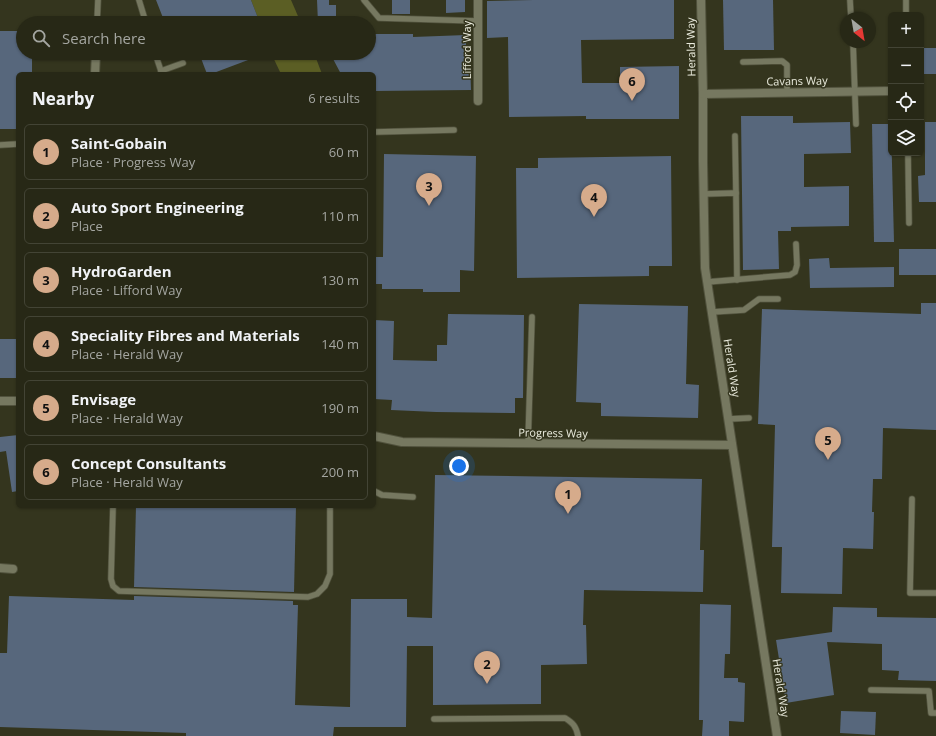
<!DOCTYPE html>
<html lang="en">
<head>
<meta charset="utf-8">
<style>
	:root { --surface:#272816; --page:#2f301f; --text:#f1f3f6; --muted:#a4a6a1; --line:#434435; --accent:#d6ab8b }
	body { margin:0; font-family:"Open Sans",sans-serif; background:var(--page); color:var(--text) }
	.controls { position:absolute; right:12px; top:12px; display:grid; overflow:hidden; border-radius:6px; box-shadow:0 1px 3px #0004 }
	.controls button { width:36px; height:36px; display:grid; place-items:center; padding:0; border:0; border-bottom:1px solid var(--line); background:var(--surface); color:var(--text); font:20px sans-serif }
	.compass { position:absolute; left:840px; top:12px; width:36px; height:36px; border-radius:50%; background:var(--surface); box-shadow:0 1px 3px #0004; rotate:149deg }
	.you { position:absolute; left:459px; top:466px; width:14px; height:14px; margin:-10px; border:3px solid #fff; border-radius:50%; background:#1a73e8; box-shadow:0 0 0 6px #1a73e833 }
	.badge { display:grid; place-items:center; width:26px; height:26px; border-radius:50%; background:var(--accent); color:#111; font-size:13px; font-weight:700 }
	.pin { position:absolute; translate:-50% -33px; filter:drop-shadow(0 1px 2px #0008) }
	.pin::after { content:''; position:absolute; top:21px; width:14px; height:12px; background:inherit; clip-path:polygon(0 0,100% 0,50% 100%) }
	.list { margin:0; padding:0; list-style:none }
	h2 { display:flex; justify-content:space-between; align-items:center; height:52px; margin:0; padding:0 16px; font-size:17px }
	h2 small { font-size:13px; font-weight:400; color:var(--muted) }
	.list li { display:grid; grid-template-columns:26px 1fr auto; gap:12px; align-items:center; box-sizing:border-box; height:56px; margin:0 8px 8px; padding:0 8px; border:1px solid var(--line); border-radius:6px }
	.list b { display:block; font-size:15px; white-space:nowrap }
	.list p { margin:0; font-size:13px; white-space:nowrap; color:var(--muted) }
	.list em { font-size:13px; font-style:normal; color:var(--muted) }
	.icon { flex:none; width:22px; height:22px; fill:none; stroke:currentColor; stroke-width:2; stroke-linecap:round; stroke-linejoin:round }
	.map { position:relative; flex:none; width:936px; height:736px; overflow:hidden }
	.search { position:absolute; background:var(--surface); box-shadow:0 1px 3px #0004; left:16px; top:16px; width:360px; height:44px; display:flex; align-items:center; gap:10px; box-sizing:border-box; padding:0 14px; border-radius:22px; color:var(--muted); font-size:15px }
	.panel { position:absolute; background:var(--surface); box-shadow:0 1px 3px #0004; left:16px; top:72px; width:360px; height:436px; border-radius:6px }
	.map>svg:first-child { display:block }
</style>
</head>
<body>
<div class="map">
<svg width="936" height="736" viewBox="0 0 936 736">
	<rect width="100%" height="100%" fill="#34351e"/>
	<g fill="#5b5e24">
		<polygon points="251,0 291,0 301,23 260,23"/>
		<polygon points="271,53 314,53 322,74 281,74"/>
	</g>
	<g fill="#57677c">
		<polygon points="156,0 251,0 260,23 187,23 186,20 177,23 165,23"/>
		<polygon points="317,0 329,0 329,5 336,5 336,23 318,23"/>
		<rect x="392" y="0" width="18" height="14"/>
		<polygon points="446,0 465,0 465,12 446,13"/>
		<polygon points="534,0 674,0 674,39 581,40 582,83 620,83 620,67 679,66 679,119 586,119 586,116 509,117 508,37 487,38 487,1"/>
		<polygon points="723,0 773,0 774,50 724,50"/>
		<polygon points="0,31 23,31 23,53 32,53 32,74 18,74 18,129 0,129"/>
		<polygon points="369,34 413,34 413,37 466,35 466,57 470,57 471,90 374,91 374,74 341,74 332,57 359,57 359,53 369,53"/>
		<rect x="924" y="48" width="12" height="26"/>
		<polygon points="199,53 263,53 264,54 211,74 207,74"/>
		<polygon points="741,116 793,116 793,123 850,122 851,153 804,154 804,187 849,186 849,226 791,227 791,231 778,231 779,269 743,270"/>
		<polygon points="925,122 936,122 936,202 919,202 918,176 925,175"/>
		<polygon points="872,124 891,124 894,242 874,242"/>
		<polygon points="384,154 476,156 474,271 460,270 460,292 423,292 423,289 382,289 382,284 374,284 374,257 383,257"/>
		<polygon points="671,156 672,266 649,266 649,276 517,278 516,168 538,168 538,158"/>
		<rect x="899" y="249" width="37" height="26"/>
		<polygon points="829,258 830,268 894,267 894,287 810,288 809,259"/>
		<polygon points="921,303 936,303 936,430 883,428 882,479 873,479 872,512 874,512 873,549 843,548 842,594 781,593 782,547 772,547 775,425 758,424 762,309 921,314"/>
		<polygon points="579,304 688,306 686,384 699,385 698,418 601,416 601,403 576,402"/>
		<polygon points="448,314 524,315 523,398 515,398 515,413 436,412 391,410 392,400 374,399 374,320 394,321 393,360 437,361 437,345 447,345"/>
		<rect x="0" y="339" width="18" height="39"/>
		<polygon points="18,435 18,491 12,492 6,451 0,452 0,437"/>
		<polygon points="435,475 702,479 700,550 704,550 703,592 584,590 583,625 586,625 587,664 541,665 541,704 433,705 433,646 407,646 406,727 334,727 333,736 186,736 186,733 0,727 0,653 7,653 9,596 134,600 134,596 293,601 293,605 298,605 295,705 350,707 351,599 407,599 407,617 432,618"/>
		<polygon points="136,506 296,506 294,592 134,587"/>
		<polygon points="700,604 731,605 730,654 725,654 724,678 738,678 738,682 745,683 744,722 729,721 729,736 702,736 703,720 699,720"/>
		<polygon points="833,607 877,608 877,617 936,618 936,681 898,680 899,671 882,670 882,644 827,642 834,695 786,703 776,640 832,632"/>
		<polygon points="841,711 876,712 875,735 840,733"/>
	</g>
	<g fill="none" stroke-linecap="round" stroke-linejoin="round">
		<g stroke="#51523d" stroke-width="7">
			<g id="lane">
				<polyline points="139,0 146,23"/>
				<polyline points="364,0 379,18 478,21"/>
				<polyline points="850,0 851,18"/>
				<polyline points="906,15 906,0"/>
				<polyline points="97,23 98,0"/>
				<polyline points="853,42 856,124"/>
				<polyline points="155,53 162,74"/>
				<polyline points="743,62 782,61 787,65 787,92"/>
				<polyline points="161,71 183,63"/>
				<polyline points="374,132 454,130"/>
				<polyline points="735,136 736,193"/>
				<polyline points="0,145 18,144"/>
				<polyline points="908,153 909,223"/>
				<polyline points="703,194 736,193 737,280"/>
				<polyline points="707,282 790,275 795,272 797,265 796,244"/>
				<polyline points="712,312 744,310 759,299 778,299"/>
				<polyline points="728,419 749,418"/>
				<polyline points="528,443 532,317"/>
				<polyline points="374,491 382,495 413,497"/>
				<polyline points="912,499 910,593 936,593"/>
				<polyline points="113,506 111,579 113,586 119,591 308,597 317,594 325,586 330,574 330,506"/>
				<polyline points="871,690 929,691 931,713 936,713"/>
				<path d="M 434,719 L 565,718 C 573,723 576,726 578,736"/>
			</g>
		</g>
		<g stroke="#51523d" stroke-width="10">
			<g id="street">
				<polyline points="701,0 703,94 703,162 705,268 777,736"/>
				<polyline points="95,74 96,53"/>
				<polyline points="703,94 891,91"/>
				<polyline points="478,101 478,0"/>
				<polyline points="0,401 18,401"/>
				<polyline points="374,436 402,442 732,445"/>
				<polyline points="0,568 13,569"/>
			</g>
		</g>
		<use href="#lane" stroke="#767860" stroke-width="5.5"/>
		<use href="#street" stroke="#767860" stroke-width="8"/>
	</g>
	<g text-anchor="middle" stroke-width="3" stroke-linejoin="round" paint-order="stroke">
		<g font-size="11" fill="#ebecde" stroke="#34351e">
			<text transform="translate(691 47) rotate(-91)" y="4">Herald Way</text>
			<text transform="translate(467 50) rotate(-90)" y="4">Lifford Way</text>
			<text transform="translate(797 81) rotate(-1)" y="4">Cavans Way</text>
			<text transform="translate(732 368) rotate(81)" y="4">Herald Way</text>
			<text transform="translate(553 433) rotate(1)" y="4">Progress Way</text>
			<text transform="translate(781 688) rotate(81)" y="4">Herald Way</text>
		</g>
	</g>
</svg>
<div class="controls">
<button>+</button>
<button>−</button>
<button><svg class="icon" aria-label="locate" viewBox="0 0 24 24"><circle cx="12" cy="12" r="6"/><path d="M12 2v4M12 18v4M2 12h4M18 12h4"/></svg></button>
<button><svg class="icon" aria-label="layers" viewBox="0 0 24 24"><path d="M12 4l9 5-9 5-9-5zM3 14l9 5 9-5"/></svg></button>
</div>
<svg class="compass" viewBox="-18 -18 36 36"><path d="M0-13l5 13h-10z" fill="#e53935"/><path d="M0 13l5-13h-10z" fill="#a4a6a1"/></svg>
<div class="you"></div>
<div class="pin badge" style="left:568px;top:514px">1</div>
<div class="pin badge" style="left:487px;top:684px">2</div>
<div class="pin badge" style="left:429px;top:206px">3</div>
<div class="pin badge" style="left:594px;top:217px">4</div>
<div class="pin badge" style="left:828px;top:460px">5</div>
<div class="pin badge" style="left:632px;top:101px">6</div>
<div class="search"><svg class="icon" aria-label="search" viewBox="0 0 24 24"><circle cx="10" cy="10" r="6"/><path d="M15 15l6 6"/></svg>Search here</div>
<section class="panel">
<h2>Nearby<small>6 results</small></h2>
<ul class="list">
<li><span class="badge">1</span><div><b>Saint-Gobain</b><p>Place · Progress Way</p></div><em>60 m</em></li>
<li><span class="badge">2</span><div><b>Auto Sport Engineering</b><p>Place</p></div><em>110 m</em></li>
<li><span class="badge">3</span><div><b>HydroGarden</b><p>Place · Lifford Way</p></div><em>130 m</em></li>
<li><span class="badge">4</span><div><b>Speciality Fibres and Materials</b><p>Place · Herald Way</p></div><em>140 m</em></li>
<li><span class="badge">5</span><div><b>Envisage</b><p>Place · Herald Way</p></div><em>190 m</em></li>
<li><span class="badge">6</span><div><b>Concept Consultants</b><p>Place · Herald Way</p></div><em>200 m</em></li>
</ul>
</section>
</div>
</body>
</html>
